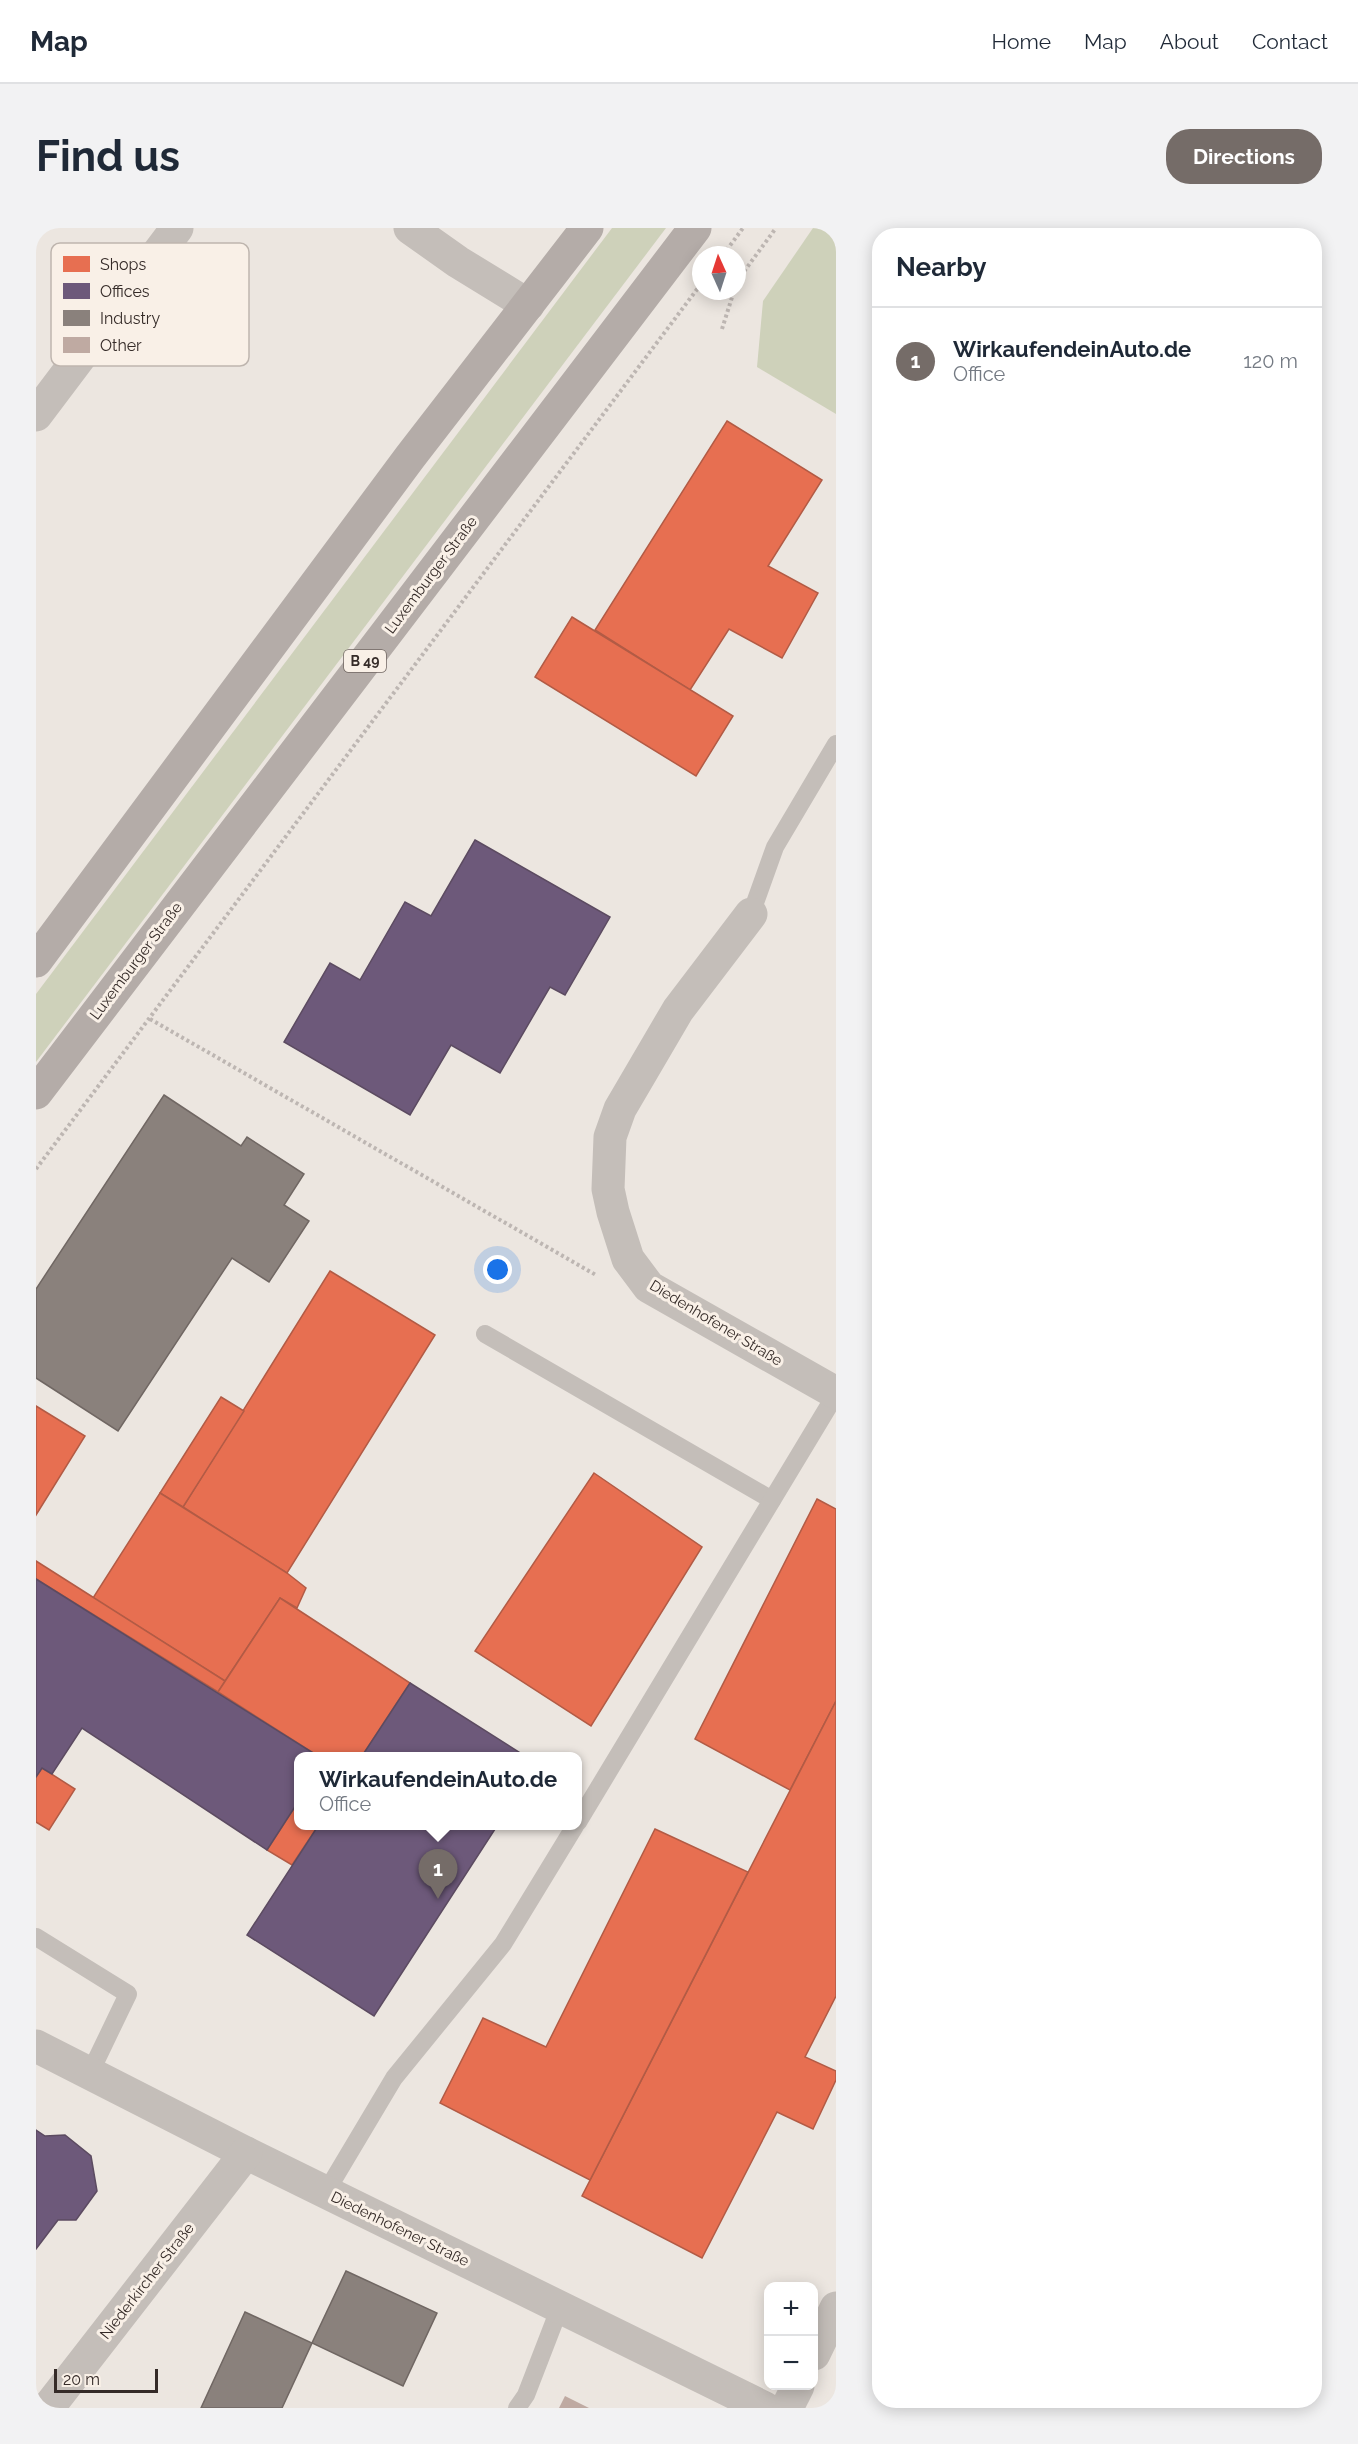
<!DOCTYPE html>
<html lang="en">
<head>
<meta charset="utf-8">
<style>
	:root { --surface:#fff; --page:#f2f2f3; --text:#1f2937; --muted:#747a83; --line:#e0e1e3; --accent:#756c68 }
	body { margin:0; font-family:Raleway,sans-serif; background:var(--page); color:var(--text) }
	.controls { position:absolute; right:18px; bottom:18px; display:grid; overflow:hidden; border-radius:12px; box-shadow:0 3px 15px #0003 }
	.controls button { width:54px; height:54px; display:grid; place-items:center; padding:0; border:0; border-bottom:2px solid var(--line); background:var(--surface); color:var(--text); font:30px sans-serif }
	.compass { position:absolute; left:656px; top:18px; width:54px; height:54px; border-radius:50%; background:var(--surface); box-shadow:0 3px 15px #0003; rotate:357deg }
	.scale { position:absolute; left:18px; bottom:15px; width:104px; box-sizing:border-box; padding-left:6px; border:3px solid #352b28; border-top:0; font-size:16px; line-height:21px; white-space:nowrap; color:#352b28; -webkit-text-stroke:4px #f9f0e7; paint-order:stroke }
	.you { position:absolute; left:462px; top:1042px; width:21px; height:21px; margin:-15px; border:4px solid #fff; border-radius:50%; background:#1a73e8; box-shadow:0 0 0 9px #1a73e833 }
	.badge { display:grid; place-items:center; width:39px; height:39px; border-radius:50%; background:var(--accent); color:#fff; font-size:20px; font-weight:700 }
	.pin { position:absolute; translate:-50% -50px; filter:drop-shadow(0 2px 3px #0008) }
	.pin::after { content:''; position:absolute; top:32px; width:21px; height:18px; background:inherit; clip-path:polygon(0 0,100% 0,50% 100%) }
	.popup { position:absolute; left:258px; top:1524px; width:288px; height:78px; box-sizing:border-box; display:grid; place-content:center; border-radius:12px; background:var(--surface); filter:drop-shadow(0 2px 4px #0005); font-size:20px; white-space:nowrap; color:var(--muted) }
	.popup b { font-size:22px; color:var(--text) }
	.popup::after { content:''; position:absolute; left:50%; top:100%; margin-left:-12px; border:12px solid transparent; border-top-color:var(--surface) }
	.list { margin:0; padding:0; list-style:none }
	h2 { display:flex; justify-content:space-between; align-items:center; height:78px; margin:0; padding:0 24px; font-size:26px }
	h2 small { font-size:20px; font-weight:400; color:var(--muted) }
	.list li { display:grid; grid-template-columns:39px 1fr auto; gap:18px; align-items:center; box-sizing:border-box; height:108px; padding:0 24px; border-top:2px solid var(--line) }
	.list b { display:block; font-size:22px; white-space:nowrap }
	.list p { margin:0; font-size:20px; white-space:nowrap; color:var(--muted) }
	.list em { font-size:20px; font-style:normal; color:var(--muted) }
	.map { position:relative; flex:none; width:800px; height:2180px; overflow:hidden; border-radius:24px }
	header { display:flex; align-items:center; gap:36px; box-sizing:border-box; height:84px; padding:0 30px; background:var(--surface); border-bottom:2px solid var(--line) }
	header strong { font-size:28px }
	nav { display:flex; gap:33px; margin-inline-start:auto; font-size:21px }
	.intro { display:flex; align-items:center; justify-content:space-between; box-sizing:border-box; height:144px; padding:0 36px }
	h1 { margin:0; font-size:42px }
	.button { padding:15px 27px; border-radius:24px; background:var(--accent); color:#fff; font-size:21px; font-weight:700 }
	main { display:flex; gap:36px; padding:0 36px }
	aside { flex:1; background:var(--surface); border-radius:24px; box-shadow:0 3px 15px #0003 }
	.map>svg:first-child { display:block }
</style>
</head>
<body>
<header>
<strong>Map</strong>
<nav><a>Home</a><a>Map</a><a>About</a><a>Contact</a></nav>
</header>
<div class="intro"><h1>Find us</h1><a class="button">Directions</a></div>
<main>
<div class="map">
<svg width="800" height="2180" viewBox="0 0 800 2180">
	<rect width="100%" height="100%" fill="#ece6e0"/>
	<g fill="#ced1ba">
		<polygon points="576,0 630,0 0,834 0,766"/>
		<polygon points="777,0 800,0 800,186 721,139 727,73"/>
	</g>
	<g fill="#e76f51" stroke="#b25b45" stroke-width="1.5">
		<polygon points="691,193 786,252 732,338 782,365 746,430 693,401 654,462 559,402"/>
		<polygon points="536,389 697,488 660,548 499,449"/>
		<polygon points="294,1043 399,1107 251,1345 147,1279"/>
		<polygon points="185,1169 208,1183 147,1279 124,1265"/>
		<polygon points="0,1178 49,1208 0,1287"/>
		<polygon points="558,1245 666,1319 555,1498 439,1423"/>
		<polygon points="124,1265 251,1345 270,1360 261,1380 244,1370 189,1453 57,1370"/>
		<polygon points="781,1271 800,1281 800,1473 754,1562 659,1511"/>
		<polygon points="0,1333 189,1453 182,1464 0,1351"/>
		<polygon points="244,1370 374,1455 326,1528 282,1528 182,1464"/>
		<polygon points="800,1473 800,1768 769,1829 800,1843 800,1852 777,1901 741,1884 666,2030 546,1968"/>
		<polygon points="6,1540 39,1561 13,1602 0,1594 0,1549"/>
		<polygon points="262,1574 262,1598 282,1598 256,1637 231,1622"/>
		<polygon points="619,1601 712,1644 554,1952 404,1875 447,1790 510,1819"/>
	</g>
	<g fill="#6d597a" stroke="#5c4b61" stroke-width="1.5">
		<polygon points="439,612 574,689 529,767 514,759 464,845 415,817 374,887 248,814 294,735 324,752 369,674 395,688"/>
		<polygon points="0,1351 282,1528 262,1528 262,1574 231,1622 46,1500 16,1546 6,1540 0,1549"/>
		<polygon points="374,1455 489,1528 326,1528"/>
		<polygon points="282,1598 461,1598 338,1788 211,1707"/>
		<polygon points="0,1902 9,1908 29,1907 55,1928 61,1963 40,1992 22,1992 0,2021"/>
	</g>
	<g fill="#8a817c" stroke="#706763" stroke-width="1.5">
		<polygon points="128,867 205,918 211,909 268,946 248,977 273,993 233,1054 196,1030 82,1203 0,1150 0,1061"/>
		<polygon points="310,2043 401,2085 367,2158 276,2115"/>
		<polygon points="209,2084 276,2115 246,2180 165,2180"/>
	</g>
	<polygon fill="#bfaaa2" points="529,2168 553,2180 523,2180"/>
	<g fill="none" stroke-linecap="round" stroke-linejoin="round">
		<g stroke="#bdb6b2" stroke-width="4" stroke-dasharray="3 3" stroke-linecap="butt">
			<polyline points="687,27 707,0"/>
			<polyline points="701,53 740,0"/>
			<polyline points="686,101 698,63"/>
			<polyline points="114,791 560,1047"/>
			<polyline points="0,941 665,56"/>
		</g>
		<g stroke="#c4beb9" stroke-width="18">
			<polyline points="715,686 739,619 800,516"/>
			<polyline points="449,1106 736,1272"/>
			<polyline points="542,1594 800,1166"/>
			<polyline points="0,1709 92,1766 54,1845"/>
			<polyline points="290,1964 358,1850 467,1716 539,1598"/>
			<polyline points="481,2180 490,2167 524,2079"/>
		</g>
		<g stroke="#c4beb9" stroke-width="33">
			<polyline points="374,0 422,34 492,77"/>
			<polyline points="0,187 141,0"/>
			<polyline points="715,686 642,782 584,881 574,909 572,961 577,984 592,1031 613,1059 800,1165"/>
			<polyline points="0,1818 210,1925 729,2180"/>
			<polyline points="778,2126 800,2080"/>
			<polyline points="12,2180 210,1925"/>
			<polyline points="751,2180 762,2158"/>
		</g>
		<g stroke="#b4aca8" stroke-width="33">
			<polyline points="0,733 374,229 551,0"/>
			<polyline points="0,865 659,0"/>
		</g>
	</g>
	<g text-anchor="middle" stroke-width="6" stroke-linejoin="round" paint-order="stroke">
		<rect fill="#f9f0e7" stroke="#706661" stroke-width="1.5" x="308" y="422" width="42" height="22" rx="4.5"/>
		<g font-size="14" font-weight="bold" fill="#352b28">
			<text x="329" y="438">B 49</text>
		</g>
		<g font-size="15" fill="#352b28" stroke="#f9f0e7">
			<text transform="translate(395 347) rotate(-53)" y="5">Luxemburger Straße</text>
			<text transform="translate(100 733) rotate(-53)" y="5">Luxemburger Straße</text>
			<text transform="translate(680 1095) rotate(31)" y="5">Diedenhofener Straße</text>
			<text transform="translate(364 2001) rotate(26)" y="5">Diedenhofener Straße</text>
			<text transform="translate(111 2053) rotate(-52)" y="5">Niederkircher Straße</text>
		</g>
	</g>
	<rect x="15" y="15" width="198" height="123" rx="9" fill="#f9f0e7" stroke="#beb5ae" stroke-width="1.5"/>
	<rect x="27" y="28" width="27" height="16" fill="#e76f51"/>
	<rect x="27" y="55" width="27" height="16" fill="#6d597a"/>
	<rect x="27" y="82" width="27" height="16" fill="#8a817c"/>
	<rect x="27" y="109" width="27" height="16" fill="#bfaaa2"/>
	<g font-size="16" fill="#352b28">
		<text x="64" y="42">Shops</text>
		<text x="64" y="69">Offices</text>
		<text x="64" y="96">Industry</text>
		<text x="64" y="123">Other</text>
	</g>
</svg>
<div class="controls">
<button>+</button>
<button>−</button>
</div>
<svg class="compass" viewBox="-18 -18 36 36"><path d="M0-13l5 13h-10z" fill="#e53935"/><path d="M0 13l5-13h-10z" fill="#747a83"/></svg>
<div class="scale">20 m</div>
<div class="you"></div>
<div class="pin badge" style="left:402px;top:1671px">1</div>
<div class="popup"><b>WirkaufendeinAuto.de</b>Office</div>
</div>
<aside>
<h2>Nearby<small></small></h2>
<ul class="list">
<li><span class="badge">1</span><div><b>WirkaufendeinAuto.de</b><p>Office</p></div><em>120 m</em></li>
</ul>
</aside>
</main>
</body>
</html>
